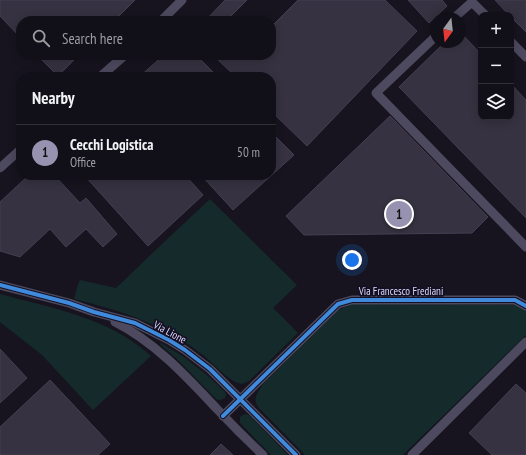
<!DOCTYPE html>
<html lang="en">
<head>
<meta charset="utf-8">
<style>
	:root { --surface:#110f17; --page:#1a1820; --text:#f1f3f6; --muted:#9c9ca1; --line:#302f36; --accent:#9792af }
	body { margin:0; font-family:"PT Sans Narrow",sans-serif; background:var(--page); color:var(--text) }
	.controls { position:absolute; right:12px; top:12px; display:grid; overflow:hidden; border-radius:8px; box-shadow:0 2px 10px #0003 }
	.controls button { width:36px; height:36px; display:grid; place-items:center; padding:0; border:0; border-bottom:1px solid var(--line); background:var(--surface); color:var(--text); font:20px sans-serif }
	.compass { position:absolute; left:430px; top:12px; width:36px; height:36px; border-radius:50%; background:var(--surface); box-shadow:0 2px 10px #0003; rotate:195deg }
	.you { position:absolute; left:352px; top:260px; width:14px; height:14px; margin:-10px; border:3px solid #fff; border-radius:50%; background:#1a73e8; box-shadow:0 0 0 6px #1a73e833 }
	.badge { display:grid; place-items:center; width:26px; height:26px; border-radius:50%; background:var(--accent); color:#111; font-size:13px; font-weight:700 }
	.pin { position:absolute; translate:-50% -50%; border:2px solid #fff; box-shadow:0 1px 4px #0006 }
	.list { margin:0; padding:0; list-style:none }
	h2 { display:flex; justify-content:space-between; align-items:center; height:52px; margin:0; padding:0 16px; font-size:17px }
	h2 small { font-size:13px; font-weight:400; color:var(--muted) }
	.list li { display:grid; grid-template-columns:26px 1fr auto; gap:12px; align-items:center; box-sizing:border-box; height:56px; padding:0 16px; border-top:1px solid var(--line) }
	.list b { display:block; font-size:15px; white-space:nowrap }
	.list p { margin:0; font-size:13px; white-space:nowrap; color:var(--muted) }
	.list em { font-size:13px; font-style:normal; color:var(--muted) }
	.icon { flex:none; width:22px; height:22px; fill:none; stroke:currentColor; stroke-width:2; stroke-linecap:round; stroke-linejoin:round }
	.map { position:relative; flex:none; width:526px; height:455px; overflow:hidden }
	.search { position:absolute; background:var(--surface); box-shadow:0 2px 10px #0003; left:16px; top:16px; width:260px; height:44px; display:flex; align-items:center; gap:10px; box-sizing:border-box; padding:0 14px; border-radius:16px; color:var(--muted); font-size:15px }
	.panel { position:absolute; background:var(--surface); box-shadow:0 2px 10px #0003; left:16px; top:72px; width:260px; height:108px; border-radius:16px }
	.map>svg:first-child { display:block }
</style>
</head>
<body>
<div class="map">
<svg width="526" height="455" viewBox="0 0 526 455">
	<rect width="100%" height="100%" fill="#17141f"/>
	<g fill="#142a2b">
		<path d="M 210,199 L 297,285 L 273,308 L 298,333 L 249,381 L 242,384 C 230,383 214,364 203,355 C 164,324 122,311 74,299 L 78,284 L 80,280 L 116,288 L 163,243 Z"/>
		<path d="M 0,294 C 52,308 110,318 151,356 L 93,410 L 42,355 L 0,322 Z"/>
		<path d="M 352,304 L 516,305 L 526,311 L 526,335 L 403,455 L 305,455 L 258,407 C 253,398 257,393 262,386 L 262,385 L 337,311 L 340,309 Z"/>
		<polygon points="161,343 184,357 208,376 224,391 226,394 225,398 220,400 216,399 179,361 160,344"/>
		<polygon points="246,414 250,416 288,455 271,455 240,423 240,417 243,415"/>
	</g>
	<g fill="#363241" stroke="#443f52">
		<polygon points="0,0 135,0 114,21 21,21 21,38 0,16"/>
		<polygon points="225,0 247,0 226,21 205,21"/>
		<polygon points="298,0 385,0 417,31 307,146 271,111 271,77 236,77 213,55 271,55 271,27"/>
		<polygon points="408,0 442,0 447,6 429,23"/>
		<polygon points="495,0 526,0 526,32 511,17 511,15 509,15"/>
		<polygon points="460,32 481,54 481,117 511,117 511,84 526,100 526,218 399,87 445,42 460,42"/>
		<polygon points="37,55 79,55 58,76"/>
		<polygon points="164,55 196,55 218,77 139,77"/>
		<polygon points="390,116 488,217 472,233 304,235 286,216"/>
		<polygon points="271,132 294,155 233,210 201,175 271,175"/>
		<polygon points="29,175 54,175 80,203 86,198 117,234 103,247 86,229 66,247 50,229 20,257 0,251 0,202"/>
		<polygon points="84,175 185,175 203,195 148,246"/>
		<polygon points="0,349 27,378 0,403"/>
		<polygon points="50,380 110,444 98,455 0,455 0,427"/>
		<polygon points="516,384 526,393 526,455 492,455 469,433"/>
		<polygon points="221,444 233,455 210,455"/>
	</g>
	<g fill="none" stroke-linecap="round" stroke-linejoin="round">
		<g stroke="#4d4a5f" stroke-width="9">
			<polyline points="454,18 472,2 485,15"/>
			<polyline points="161,21 182,0"/>
			<polyline points="436,36 376,93 526,247"/>
			<polyline points="511,42 526,57"/>
			<polyline points="100,77 125,55"/>
			<polyline points="0,168 21,149"/>
			<polyline points="0,285 69,303 94,312 135,323 169,340 185,350 210,369 296,455"/>
			<path d="M 115,322 C 155,342 187,377 217,409 C 232,425 247,440 263,455"/>
			<polyline points="223,416 338,304 352,300 515,300 526,306"/>
			<polyline points="412,455 526,342"/>
		</g>
		<g stroke="#141023" stroke-width="6">
			<g id="cycleway">
				<polyline points="0,285 69,303 94,312 135,323 169,340 185,350 210,369 296,455"/>
				<polyline points="223,416 338,304 352,300 515,300 526,306"/>
			</g>
		</g>
		<use href="#cycleway" stroke="#408adc" stroke-width="4"/>
	</g>
	<g text-anchor="middle" stroke-width="3.5" stroke-linejoin="round" paint-order="stroke">
		<g font-size="11" fill="#dcd6fc" stroke="#141023">
			<text x="401" y="295">Via Francesco Frediani</text>
			<text transform="translate(170 332) rotate(28)" y="4">Via Lione</text>
		</g>
	</g>
</svg>
<div class="controls">
<button>+</button>
<button>−</button>
<button><svg class="icon" aria-label="layers" viewBox="0 0 24 24"><path d="M12 4l9 5-9 5-9-5zM3 14l9 5 9-5"/></svg></button>
</div>
<svg class="compass" viewBox="-18 -18 36 36"><path d="M0-13l5 13h-10z" fill="#e53935"/><path d="M0 13l5-13h-10z" fill="#9c9ca1"/></svg>
<div class="you"></div>
<div class="pin badge" style="left:399px;top:214px">1</div>
<div class="search"><svg class="icon" aria-label="search" viewBox="0 0 24 24"><circle cx="10" cy="10" r="6"/><path d="M15 15l6 6"/></svg>Search here</div>
<section class="panel">
<h2>Nearby<small></small></h2>
<ul class="list">
<li><span class="badge">1</span><div><b>Cecchi Logistica</b><p>Office</p></div><em>50 m</em></li>
</ul>
</section>
</div>
</body>
</html>
